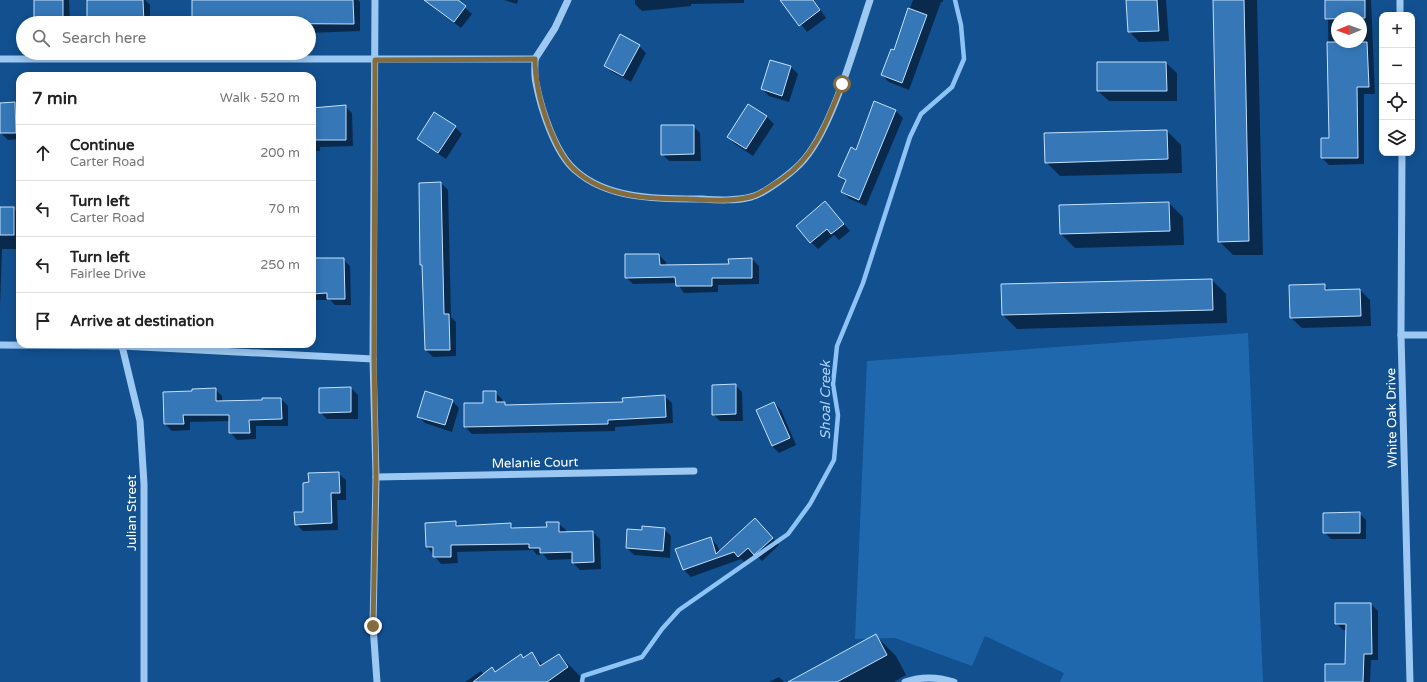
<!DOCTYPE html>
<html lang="en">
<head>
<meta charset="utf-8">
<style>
	:root { --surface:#fff; --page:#f2f2f2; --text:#222; --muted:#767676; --line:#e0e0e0 }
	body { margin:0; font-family:"Varela Round",sans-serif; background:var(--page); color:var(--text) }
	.controls { position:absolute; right:12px; top:12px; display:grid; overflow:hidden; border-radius:8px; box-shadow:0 2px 10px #0003 }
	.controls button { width:36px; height:36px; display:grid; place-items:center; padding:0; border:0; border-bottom:1px solid var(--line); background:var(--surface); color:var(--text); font:20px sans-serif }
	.compass { position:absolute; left:1331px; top:12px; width:36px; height:36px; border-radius:50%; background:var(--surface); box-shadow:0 2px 10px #0003; rotate:269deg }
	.stop { position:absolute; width:12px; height:12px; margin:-9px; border:3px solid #856c3d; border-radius:50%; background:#fff }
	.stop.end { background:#856c3d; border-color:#fff; box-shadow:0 1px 4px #0008 }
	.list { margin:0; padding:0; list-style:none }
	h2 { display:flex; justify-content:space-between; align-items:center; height:52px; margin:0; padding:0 16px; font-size:17px }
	h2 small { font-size:13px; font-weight:400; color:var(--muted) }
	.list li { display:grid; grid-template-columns:26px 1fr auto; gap:12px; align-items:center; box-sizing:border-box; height:56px; padding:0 16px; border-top:1px solid var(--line) }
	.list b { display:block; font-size:15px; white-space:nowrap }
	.list p { margin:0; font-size:13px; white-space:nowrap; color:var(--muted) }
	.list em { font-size:13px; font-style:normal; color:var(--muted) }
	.icon { flex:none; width:22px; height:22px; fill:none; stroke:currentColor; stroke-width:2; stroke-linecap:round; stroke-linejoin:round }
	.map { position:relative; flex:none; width:1427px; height:682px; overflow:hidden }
	.search { position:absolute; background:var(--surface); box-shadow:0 2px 10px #0003; left:16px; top:16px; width:300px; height:44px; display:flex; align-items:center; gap:10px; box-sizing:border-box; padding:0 14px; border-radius:22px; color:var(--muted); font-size:15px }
	.panel { position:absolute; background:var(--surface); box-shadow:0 2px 10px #0003; left:16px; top:72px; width:300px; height:276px; border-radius:12px }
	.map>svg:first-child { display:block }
</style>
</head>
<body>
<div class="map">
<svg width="1427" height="682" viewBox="0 0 1427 682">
	<rect width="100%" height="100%" fill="#125090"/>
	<polygon fill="#2068ad" points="1248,333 1263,682 1060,682 1064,673 985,636 972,666 895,638 855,639 867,361"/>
	<g fill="#0007" fill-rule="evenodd">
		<polygon points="35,0 69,0 70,23 38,23 35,20"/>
		<polygon points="88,0 145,0 150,5 150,23 88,23"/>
		<polygon points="193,0 358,0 360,2 360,31 309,33 309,23"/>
		<polygon points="425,0 456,0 472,14 461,28"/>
		<polygon points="504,0 518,0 517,4"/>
		<polygon points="635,0 744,0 744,3 691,4 691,6 642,11 635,4"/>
		<polygon points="782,0 814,0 826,18 807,32"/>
		<polygon points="913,0 943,0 943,2 941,2 909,90 889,82 882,75 894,51"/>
		<polygon points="1127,0 1166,0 1169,41 1139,42 1129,31"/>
		<polygon points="1215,0 1257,0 1263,255 1233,255 1219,241"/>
		<path d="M 1326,0 L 1371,0 L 1375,94 L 1364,94 L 1364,164 L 1329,165 L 1322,158 L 1330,139 L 1328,21 L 1326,18 ZM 1337,18 L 1361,18 L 1361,42 L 1337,42 Z"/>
		<polygon points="639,46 646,53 631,82 612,72 605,65"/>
		<polygon points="771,61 791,67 798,74 789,102 769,96 762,89"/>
		<polygon points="1098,63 1166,63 1177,73 1177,101 1109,101 1098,91"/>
		<polygon points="0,103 20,103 20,139 8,140 0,132"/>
		<polygon points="749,105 767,117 774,124 753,156 735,144 728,137"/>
		<polygon points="345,106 352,113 353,146 320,147 320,151 312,151 312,109"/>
		<polygon points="896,111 903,118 866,206 850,199 843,192 846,183 839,176 857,151"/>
		<polygon points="693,126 700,133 701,161 669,161 662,154"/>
		<polygon points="455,127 462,134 446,159 425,145 418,138"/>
		<polygon points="1167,131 1181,145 1182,173 1060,176 1046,162 1045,134"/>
		<polygon points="441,183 448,190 451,317 456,322 456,356 433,357 426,350 423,267 421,265"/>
		<polygon points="1169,203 1183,217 1184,245 1075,248 1061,234"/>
		<polygon points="0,208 13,208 20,215 20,249 2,249 0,307"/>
		<polygon points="832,210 850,231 839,240 834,235 818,249 811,242"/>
		<polygon points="659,255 666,262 666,266 730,265 752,259 759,266 759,284 718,285 718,292 684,293 677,283 633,284 626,277"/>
		<polygon points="312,259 343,259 350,266 351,305 335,305 330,300 312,300"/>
		<polygon points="1212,280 1226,294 1227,323 1017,329 1003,315"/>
		<polygon points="1324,285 1330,291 1360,290 1370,300 1371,326 1302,328 1291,318"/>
		<polygon points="735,385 742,392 743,421 720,421 713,414"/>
		<polygon points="351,388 358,395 358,419 327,419 320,412"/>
		<polygon points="215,389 222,396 222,402 263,401 281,399 288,406 288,426 256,426 256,439 237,440 230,432 230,421 190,422 190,430 172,431 165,424 193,392"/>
		<polygon points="495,392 502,399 503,403 508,406 624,403 664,396 672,403 673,423 615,427 615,431 472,434 465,427"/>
		<polygon points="452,401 459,408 452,432 425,423 418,416"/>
		<polygon points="774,403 781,410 796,445 779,453 772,446"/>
		<polygon points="338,473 346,480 346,500 337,500 338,530 303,531 296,524"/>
		<polygon points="1359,513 1366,520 1366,539 1331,539 1324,532"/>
		<polygon points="455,522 460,527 510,524 515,529 548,528 558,523 566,530 566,533 593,532 600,539 601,569 580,570 573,563 573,559 548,560 543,554 537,555 533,550 457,552 458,563 441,564 427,547"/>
		<polygon points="762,526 779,545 762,561 755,554 746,563 741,559 691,577 684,570 710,538 717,545 720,552"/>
		<polygon points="664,529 671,536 670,558 634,555 627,548 643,531"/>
		<polygon points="1371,604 1378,611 1378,660 1371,660 1370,682 1326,682 1346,665 1347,630 1343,630 1336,623"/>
		<polygon points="876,636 896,656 906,675 894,682 790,682"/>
		<polygon points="532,654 543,665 559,655 579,675 584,682 465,682 481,671 484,675 492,669 496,672"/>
		<polygon points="779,677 784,682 769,682"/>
	</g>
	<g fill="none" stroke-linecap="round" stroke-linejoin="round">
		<polyline stroke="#8ec4f5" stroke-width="4.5" points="582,682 583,676 642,657 662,629 679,610 788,534 810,504 834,460 838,415 833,384 837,346 863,283 910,137 921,114 952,87 964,59 961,25 955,0"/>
	</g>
	<g fill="#3577b7" stroke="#c4e1fd">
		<polygon points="34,0 63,0 63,20 34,21"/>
		<polygon points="87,0 143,0 144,23 87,23"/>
		<polygon points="192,0 353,0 354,24 192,23"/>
		<polygon points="424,0 458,0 466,6 454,22"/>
		<polygon points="780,0 813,0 820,10 799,26"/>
		<polygon points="1126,0 1157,0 1159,31 1128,32"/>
		<polygon points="1213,0 1244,0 1249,241 1218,242"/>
		<polygon points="1325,0 1365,0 1365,18 1325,19"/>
		<polygon points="908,8 927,15 902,83 881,75 891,49 894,50"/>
		<polygon points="620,34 640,45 623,76 604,66"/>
		<polygon points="1327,42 1367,42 1369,87 1357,87 1358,158 1321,158 1321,138 1329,138"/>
		<polygon points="770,60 791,66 782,96 761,89"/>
		<polygon points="1097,62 1166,62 1167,91 1097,91"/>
		<polygon points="874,101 896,110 859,200 841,192 846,180 838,176 851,147 856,150"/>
		<polygon points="15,102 16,133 0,133 0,103"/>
		<polygon points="748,104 767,116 746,149 727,137"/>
		<polygon points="346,105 346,140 312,140 312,108"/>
		<polygon points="434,112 456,126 438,153 417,139"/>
		<polygon points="661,125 694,125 694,154 661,155"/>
		<polygon points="1167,130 1168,159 1045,163 1044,133"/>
		<polygon points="441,182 444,314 449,314 450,350 425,350 422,265 420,265 419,183"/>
		<polygon points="825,201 844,224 831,234 827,229 810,243 796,226"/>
		<polygon points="1169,202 1170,231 1060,234 1059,205"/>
		<rect x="0" y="207" width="14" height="28"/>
		<polygon points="625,254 659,254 660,265 729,264 728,259 752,258 752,278 712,278 712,286 676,286 675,277 625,278"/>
		<polygon points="312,258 344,258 345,299 327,299 327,293 312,294"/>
		<polygon points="1212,279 1213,310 1002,315 1001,284"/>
		<polygon points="1325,284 1325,290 1360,289 1361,316 1290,318 1289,285"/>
		<polygon points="736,384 736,414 712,415 712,385"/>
		<polygon points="351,387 351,412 319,413 319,388"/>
		<polygon points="216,388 216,401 262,400 262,398 281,398 282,419 249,420 250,433 229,433 229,415 183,415 184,424 164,424 163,392 192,391 192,389"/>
		<polygon points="425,391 453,400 445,425 417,417"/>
		<polygon points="483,391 496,391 496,402 505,402 505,405 623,402 622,398 665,395 666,417 608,420 608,424 464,427 464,403 483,403"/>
		<polygon points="774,402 790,438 772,446 756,410"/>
		<polygon points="339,472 340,493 331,493 332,523 295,525 294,512 303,512 303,483 309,482 308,473"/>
		<polygon points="1360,512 1360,533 1323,533 1323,513"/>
		<polygon points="755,518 773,538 754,555 748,548 738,557 734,552 683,570 675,549 711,537 716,554"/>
		<polygon points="456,521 456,526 511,523 511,528 547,527 546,522 559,522 559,532 593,531 594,562 572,563 572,552 540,553 540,548 529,548 529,544 451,545 451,557 433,557 433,547 426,547 425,523"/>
		<polygon points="642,526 665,528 663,551 626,548 627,529 642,530"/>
		<polygon points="1335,603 1371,603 1372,654 1364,654 1363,682 1325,682 1325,664 1345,664 1346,624 1335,624"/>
		<polygon points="876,634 887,655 837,682 788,682"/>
		<polygon points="532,652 540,666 559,654 568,667 547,682 473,682 492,667 495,672 521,654 523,658"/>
	</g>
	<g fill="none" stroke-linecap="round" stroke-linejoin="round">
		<g stroke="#9dc8f2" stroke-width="7">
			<polyline points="375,0 373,359 376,477 373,626 377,682"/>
			<polyline points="1400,0 1400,15"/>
			<polyline points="0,59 535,59"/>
			<path d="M 535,59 C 535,67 534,75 536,83 C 541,109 555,153 575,170 C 608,200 660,199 702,199 C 718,200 735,201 751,197 C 764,194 790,174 800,164 C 832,132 855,44 870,0"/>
			<polyline points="535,59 555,28 568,0"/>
			<polyline points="1402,153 1401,335 1410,682"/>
			<polyline points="1401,335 1427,335"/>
			<polyline points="0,345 122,346 373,359"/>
			<polyline points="122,346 140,421 144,484 144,682"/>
			<polyline points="376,477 694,471"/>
			<path d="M 905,682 C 922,676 938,677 954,682"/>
		</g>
	</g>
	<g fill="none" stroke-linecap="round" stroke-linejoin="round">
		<path stroke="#856c3d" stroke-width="5" d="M 373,626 L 376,477 L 374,359 L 375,60 L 535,59 C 535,82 540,102 548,124 C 554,140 562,159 575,170 C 604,197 649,199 687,199 C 707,200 731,202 750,197 C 760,195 773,185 782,179 C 815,157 828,119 842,84"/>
	</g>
	<g text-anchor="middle" stroke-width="3" stroke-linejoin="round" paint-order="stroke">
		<g font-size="13" fill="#fff" stroke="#125090">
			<text transform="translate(1391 418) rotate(-91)" y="5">White Oak Drive</text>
			<text transform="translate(535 462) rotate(-1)" y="5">Melanie Court</text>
			<text transform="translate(131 513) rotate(-90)" y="5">Julian Street</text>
		</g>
		<g font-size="14" font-style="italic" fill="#a9d2f9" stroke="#125090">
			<text transform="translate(825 400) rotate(-90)" y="5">Shoal Creek</text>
		</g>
	</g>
</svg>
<div class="controls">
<button>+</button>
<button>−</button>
<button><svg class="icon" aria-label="locate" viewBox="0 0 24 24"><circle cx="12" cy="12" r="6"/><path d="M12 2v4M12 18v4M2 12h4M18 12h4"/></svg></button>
<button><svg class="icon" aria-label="layers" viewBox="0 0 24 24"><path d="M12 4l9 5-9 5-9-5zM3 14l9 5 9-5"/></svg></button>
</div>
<svg class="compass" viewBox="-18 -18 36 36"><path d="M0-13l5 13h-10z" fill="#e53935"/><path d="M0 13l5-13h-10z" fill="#767676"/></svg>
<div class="stop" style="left:842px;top:84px"></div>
<div class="stop end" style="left:373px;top:626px"></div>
<div class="search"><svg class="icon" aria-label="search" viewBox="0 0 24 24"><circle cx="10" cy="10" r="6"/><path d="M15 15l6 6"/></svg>Search here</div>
<section class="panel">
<h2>7 min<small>Walk · 520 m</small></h2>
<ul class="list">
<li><svg class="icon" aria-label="ahead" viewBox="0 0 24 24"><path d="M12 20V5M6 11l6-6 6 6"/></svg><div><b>Continue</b><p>Carter Road</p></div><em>200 m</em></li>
<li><svg class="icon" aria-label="left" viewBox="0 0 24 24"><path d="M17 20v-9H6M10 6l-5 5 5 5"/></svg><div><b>Turn left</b><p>Carter Road</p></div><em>70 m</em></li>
<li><svg class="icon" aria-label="left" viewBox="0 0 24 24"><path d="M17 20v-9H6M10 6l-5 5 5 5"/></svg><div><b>Turn left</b><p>Fairlee Drive</p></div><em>250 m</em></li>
<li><svg class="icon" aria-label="arrive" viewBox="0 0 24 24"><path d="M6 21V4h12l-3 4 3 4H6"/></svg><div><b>Arrive at destination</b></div></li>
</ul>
</section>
</div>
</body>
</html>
